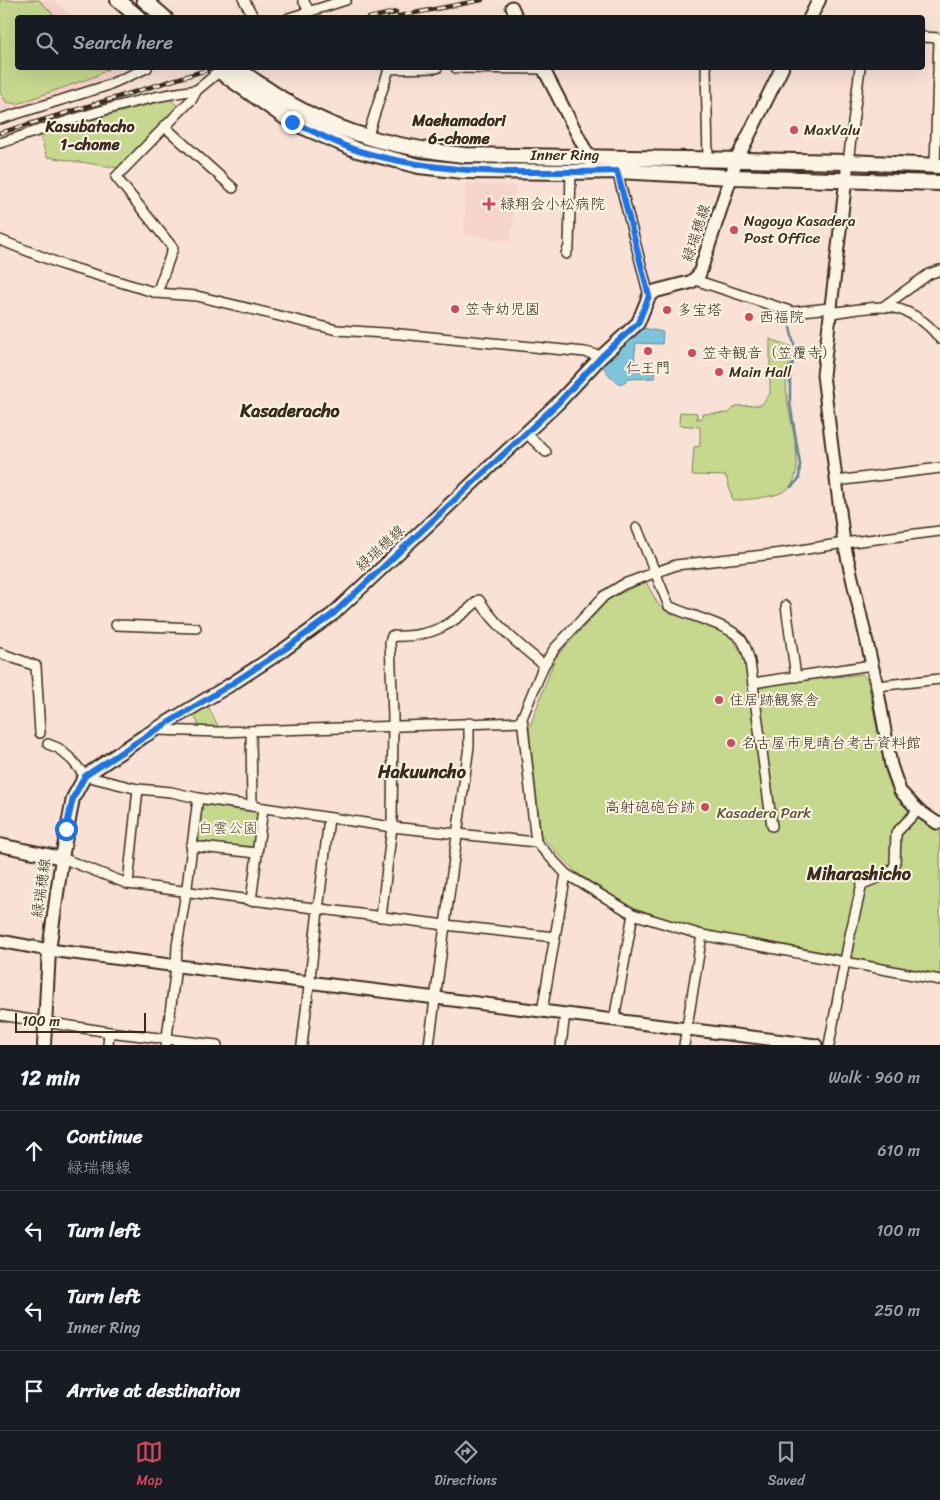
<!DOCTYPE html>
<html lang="en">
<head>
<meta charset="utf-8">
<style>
	:root { --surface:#171b24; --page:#20242c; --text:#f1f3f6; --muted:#9ea1a6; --line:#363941; --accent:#d1495b }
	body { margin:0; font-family:Sriracha,"Klee One",sans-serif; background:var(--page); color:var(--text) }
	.scale { position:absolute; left:15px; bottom:12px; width:131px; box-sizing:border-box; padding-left:5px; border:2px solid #3b2a1e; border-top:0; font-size:14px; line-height:18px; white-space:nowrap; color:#3b2a1e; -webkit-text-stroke:4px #fcf5e5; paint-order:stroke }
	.stop { position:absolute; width:15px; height:15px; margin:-11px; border:4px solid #1a73e8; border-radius:50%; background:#fff }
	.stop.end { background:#1a73e8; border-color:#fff; box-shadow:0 1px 5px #0008 }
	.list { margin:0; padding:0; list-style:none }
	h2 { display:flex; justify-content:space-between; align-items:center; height:65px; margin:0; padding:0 20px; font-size:21px }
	h2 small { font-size:16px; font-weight:400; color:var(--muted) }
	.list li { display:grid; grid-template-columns:32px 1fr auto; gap:15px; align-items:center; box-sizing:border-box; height:80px; padding:0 20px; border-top:1px solid var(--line) }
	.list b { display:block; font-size:19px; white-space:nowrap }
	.list p { margin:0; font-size:16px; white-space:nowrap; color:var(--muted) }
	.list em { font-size:16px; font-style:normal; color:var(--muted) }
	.icon { flex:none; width:28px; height:28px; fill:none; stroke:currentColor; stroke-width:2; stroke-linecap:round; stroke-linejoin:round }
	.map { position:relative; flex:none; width:940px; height:1045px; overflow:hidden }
	.search { position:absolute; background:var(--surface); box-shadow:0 5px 20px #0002; left:15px; right:15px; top:15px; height:55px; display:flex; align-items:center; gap:12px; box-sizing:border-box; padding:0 18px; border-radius:5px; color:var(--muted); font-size:19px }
	.sheet { height:385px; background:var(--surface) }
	nav { display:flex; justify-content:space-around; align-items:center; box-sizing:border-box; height:70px; border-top:1px solid var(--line); background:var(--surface); font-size:14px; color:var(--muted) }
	nav a { display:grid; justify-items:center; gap:2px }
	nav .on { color:var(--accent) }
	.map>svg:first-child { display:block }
</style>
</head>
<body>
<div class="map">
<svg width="940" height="1045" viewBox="0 0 940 1045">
	<rect width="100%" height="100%" fill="#f9e2d5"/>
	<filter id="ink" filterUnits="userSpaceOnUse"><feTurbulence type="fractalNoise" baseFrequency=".02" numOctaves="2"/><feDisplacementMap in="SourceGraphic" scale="10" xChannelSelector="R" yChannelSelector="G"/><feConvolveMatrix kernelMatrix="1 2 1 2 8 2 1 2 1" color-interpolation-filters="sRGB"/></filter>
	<g filter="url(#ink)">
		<g fill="#f7d4ca">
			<polygon points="0,0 54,0 71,17 18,18 18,68 134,68 136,69 99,85 0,115"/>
			<polygon points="465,183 515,186 513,222 510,242 465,235 464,232"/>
		</g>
		<g fill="#c5d88d" stroke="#808156">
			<polygon points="0,0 39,0 56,17 18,18 18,68 110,68 96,76 17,104 6,102 0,92"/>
			<polygon points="172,100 178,107 119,168 47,157 39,134 162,101"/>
			<path d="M 770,339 L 790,346 C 795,356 788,367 786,376 C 786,382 786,389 787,395 C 788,419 810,476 785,491 C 773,498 747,499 733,501 L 726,476 L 692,475 L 694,447 L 700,446 L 700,427 L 679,425 L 680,412 L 697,413 L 697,419 L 702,418 L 702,414 L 729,413 L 736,406 L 761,405 L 770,394 Z"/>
			<polygon points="646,582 658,604 666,611 726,633 736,644 745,659 750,687 862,674 867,678 886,773 895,794 905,806 922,821 940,831 940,976 703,931 662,918 621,902 577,873 541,836 529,729 555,658 610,598"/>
			<polygon points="208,706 219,728 200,727 193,714"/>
			<polygon points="201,804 261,812 256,852 196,844"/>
		</g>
		<polygon fill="#7bc5dc" stroke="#618790" points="643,328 663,332 662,344 636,343 633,370 655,371 655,378 626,379 625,382 619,384 609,375 600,363 610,356 617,356 620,351 619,347"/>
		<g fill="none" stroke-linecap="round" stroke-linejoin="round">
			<polyline stroke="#618790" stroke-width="2.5" points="790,328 796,352 790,372 790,403 800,464 799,479 791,487"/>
			<g stroke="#3b2a1e" stroke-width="12">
				<g id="minor">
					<polyline points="244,0 254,18"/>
					<polyline points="303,0 309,11"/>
					<polyline points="289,18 346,0"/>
					<polyline points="922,37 940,38"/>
					<polyline points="456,68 544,69"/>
					<polyline points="706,68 708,159"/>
					<polyline points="0,119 106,86 147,68"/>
					<polyline points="164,126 233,188"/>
					<polyline points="367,138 389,69 437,68"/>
					<path d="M 0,143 C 63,123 131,98 197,90"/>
					<polyline points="848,162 860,68"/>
					<polyline points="935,166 939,38"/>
					<polyline points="617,171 649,296"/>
					<polyline points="0,240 63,265 157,293 197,296 337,330 400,334 585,352 602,356"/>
					<polyline points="566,254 569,246 571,172"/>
					<polyline points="695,280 793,312 830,308"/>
					<polyline points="157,293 173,248 116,177 192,99 197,90 220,71"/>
					<polyline points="883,307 929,274 940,270"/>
					<path d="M 830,313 C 847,311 866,307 884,307 C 906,307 928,322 940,339"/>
					<polyline points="526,433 546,452"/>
					<polyline points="836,481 940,468"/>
					<path d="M 637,528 L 669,606 C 686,615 730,625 741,639 C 746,645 748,655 750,662 L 772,826"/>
					<polyline points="786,606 796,677"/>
					<polyline points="116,625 196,628"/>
					<polyline points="0,653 36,666 40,733"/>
					<polyline points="753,683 872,665"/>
					<polyline points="877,686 940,679"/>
					<polyline points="156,730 220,732 522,722"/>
					<polyline points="251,731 252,806"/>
					<polyline points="48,744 58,748 72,760 85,776 138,789 171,792 198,798 392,827 536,842 566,874 633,914 702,935 940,980"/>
					<polyline points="536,842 522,718 544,665 555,648 604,596 624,584 676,565 782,553 844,543 940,531"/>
					<polyline points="191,846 257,853"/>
					<polyline points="62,858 128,884 445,925 555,937"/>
					<polyline points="128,884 138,789"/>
					<polyline points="251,901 263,808"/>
					<path d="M 381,917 L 392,827 L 393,718 L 390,642 L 392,636 C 431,638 452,625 479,600 C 496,626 520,646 544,665"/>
					<polyline points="542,1011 566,874"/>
					<polyline points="0,1015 109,1032 217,1045"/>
					<polyline points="614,1020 633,914"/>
					<polyline points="108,1045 109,1032"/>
					<polyline points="166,1045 176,966 177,946 187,887 198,798"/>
					<polyline points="302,1045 329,818"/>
					<polyline points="429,1045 469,746 469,723"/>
					<polyline points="561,1045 565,1014"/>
					<polyline points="684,1045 702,935"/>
					<polyline points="829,1045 850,935 862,884 891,873 895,864 896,833 918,810"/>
				</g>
			</g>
			<g stroke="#3b2a1e" stroke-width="15">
				<g id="tertiary">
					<polyline points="512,7 517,18"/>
					<polyline points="543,68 589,157 592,164"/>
					<polyline points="848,162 823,375 844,543 877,686 891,765 900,791 918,810 937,823 940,823"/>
					<polyline points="0,941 49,950 816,1045"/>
				</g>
			</g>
			<g stroke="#3b2a1e" stroke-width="16">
				<g id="secondary">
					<polyline points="810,18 819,0"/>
					<polyline points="0,845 62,858"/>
					<polyline points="44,1045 49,950 62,858 73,798 85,776 143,737 230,685 285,649 333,614 558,403 602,356 638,323 649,296 656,291 691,282 699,275 736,161 782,68"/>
				</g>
			</g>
			<g stroke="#3b2a1e" stroke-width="18">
				<g id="primary">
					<polyline points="118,0 139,18"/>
					<polyline points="144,0 165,18"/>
					<polyline points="215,68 292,122 357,150 419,166 463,171 571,172 617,171 731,177 940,183"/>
					<path d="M 235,68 C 254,80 273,94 292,105 C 347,137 403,148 464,155 L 848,162 L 940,166"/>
				</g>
			</g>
			<use href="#minor" stroke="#fcf5e5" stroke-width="9"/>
			<use href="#tertiary" stroke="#fcf5e5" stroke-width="11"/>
			<use href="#secondary" stroke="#fcf5e5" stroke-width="12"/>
			<use href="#primary" stroke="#fcf5e5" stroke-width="14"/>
			<g stroke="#3b2a1e" stroke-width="4.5">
				<g id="rail">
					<polyline points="369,18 396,12"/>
					<polyline points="389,18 482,0"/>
					<polyline points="0,133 213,68"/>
				</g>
			</g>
			<use href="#rail" stroke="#fcf5e5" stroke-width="2.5" stroke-dasharray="8" stroke-linecap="butt"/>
		</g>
	</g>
	<g fill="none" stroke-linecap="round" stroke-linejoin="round" filter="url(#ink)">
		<path stroke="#1a73e8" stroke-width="6" d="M 66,829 L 73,798 L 85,776 L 143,738 L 230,685 L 285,649 L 333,614 L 558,403 L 602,356 L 638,323 L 649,296 L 617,171 C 530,173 443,176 359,151 C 336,144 314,131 292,122"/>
	</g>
	<g fill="#d1495b" stroke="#fcf5e5" stroke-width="2">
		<circle cx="794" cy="130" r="5"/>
		<path d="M486.5 196.5h5v5h5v5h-5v5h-5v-5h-5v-5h5z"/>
		<circle cx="734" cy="230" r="5"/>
		<circle cx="455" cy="309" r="5"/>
		<circle cx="667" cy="310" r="5"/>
		<circle cx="749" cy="317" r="5"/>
		<circle cx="648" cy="351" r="5"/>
		<circle cx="692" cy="353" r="5"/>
		<circle cx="719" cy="372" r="5"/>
		<circle cx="719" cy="700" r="5"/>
		<circle cx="731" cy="743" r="5"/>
		<circle cx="705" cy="807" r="5"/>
	</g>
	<g text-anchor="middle" stroke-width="4" stroke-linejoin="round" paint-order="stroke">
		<g font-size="15" fill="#3b2a1e" stroke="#fcf5e5" text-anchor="start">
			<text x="804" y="135">MaxValu</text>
			<text x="500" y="209">緑翔会小松病院</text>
			<text x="744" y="226">Nagoya Kasadera<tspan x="744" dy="17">Post Office</tspan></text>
			<text x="465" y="314">笠寺幼児園</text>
			<text x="677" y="315">多宝塔</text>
			<text x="759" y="322">西福院</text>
			<text x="702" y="358">笠寺観音（笠覆寺）</text>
			<text x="648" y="373" text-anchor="middle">仁王門</text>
			<text x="729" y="377">Main Hall</text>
			<text x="729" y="705">住居跡観察舎</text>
			<text x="741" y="748">名古屋市見晴台考古資料館</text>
			<text x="695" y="812" text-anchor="end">高射砲砲台跡</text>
		</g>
		<g font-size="15" fill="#3b2a1e" stroke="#fcf5e5">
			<text x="565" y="160">Inner Ring</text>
			<text transform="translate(696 233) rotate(-72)" y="5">緑瑞穂線</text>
			<text transform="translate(380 548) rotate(-43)" y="5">緑瑞穂線</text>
			<text transform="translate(41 888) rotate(-82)" y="5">緑瑞穂線</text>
		</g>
		<g font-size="15" fill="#5e563a" stroke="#fcf5e5">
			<text x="764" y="818">Kasadera Park</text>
			<text x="228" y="833">白雲公園</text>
		</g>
		<g font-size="16" font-weight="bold" fill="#3b2a1e" stroke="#fcf5e5">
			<text x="459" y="126">Maehamadori<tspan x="459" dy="18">6-chome</tspan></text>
			<text x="90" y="132">Kasubatacho<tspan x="90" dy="18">1-chome</tspan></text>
		</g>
		<g font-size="18" font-weight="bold" fill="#3b2a1e" stroke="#fcf5e5">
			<text x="290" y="417">Kasaderacho</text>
			<text x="422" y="778">Hakuuncho</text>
			<text x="859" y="880">Miharashicho</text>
		</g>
	</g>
</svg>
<div class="scale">100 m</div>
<div class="stop" style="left:66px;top:829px"></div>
<div class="stop end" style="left:292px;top:122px"></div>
<div class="search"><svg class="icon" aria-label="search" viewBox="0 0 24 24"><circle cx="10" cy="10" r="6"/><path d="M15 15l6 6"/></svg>Search here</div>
</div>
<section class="sheet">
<h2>12 min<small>Walk · 960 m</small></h2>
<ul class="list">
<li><svg class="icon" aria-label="ahead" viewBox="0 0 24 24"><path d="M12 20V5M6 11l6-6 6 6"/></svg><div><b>Continue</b><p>緑瑞穂線</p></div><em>610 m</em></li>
<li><svg class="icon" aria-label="left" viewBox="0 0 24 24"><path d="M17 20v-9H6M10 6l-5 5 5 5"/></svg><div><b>Turn left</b></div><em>100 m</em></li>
<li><svg class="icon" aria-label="left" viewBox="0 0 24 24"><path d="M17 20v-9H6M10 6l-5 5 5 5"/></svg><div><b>Turn left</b><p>Inner Ring</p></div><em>250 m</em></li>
<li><svg class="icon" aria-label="arrive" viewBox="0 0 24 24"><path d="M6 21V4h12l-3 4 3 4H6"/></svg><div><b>Arrive at destination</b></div></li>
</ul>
</section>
<nav>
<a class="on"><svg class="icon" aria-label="map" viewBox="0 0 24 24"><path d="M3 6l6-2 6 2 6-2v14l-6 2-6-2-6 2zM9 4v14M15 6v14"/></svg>Map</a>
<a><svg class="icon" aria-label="directions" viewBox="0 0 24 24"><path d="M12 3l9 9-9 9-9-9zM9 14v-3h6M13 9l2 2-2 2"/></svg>Directions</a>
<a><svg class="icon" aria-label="saved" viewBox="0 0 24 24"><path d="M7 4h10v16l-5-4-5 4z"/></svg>Saved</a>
</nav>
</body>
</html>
